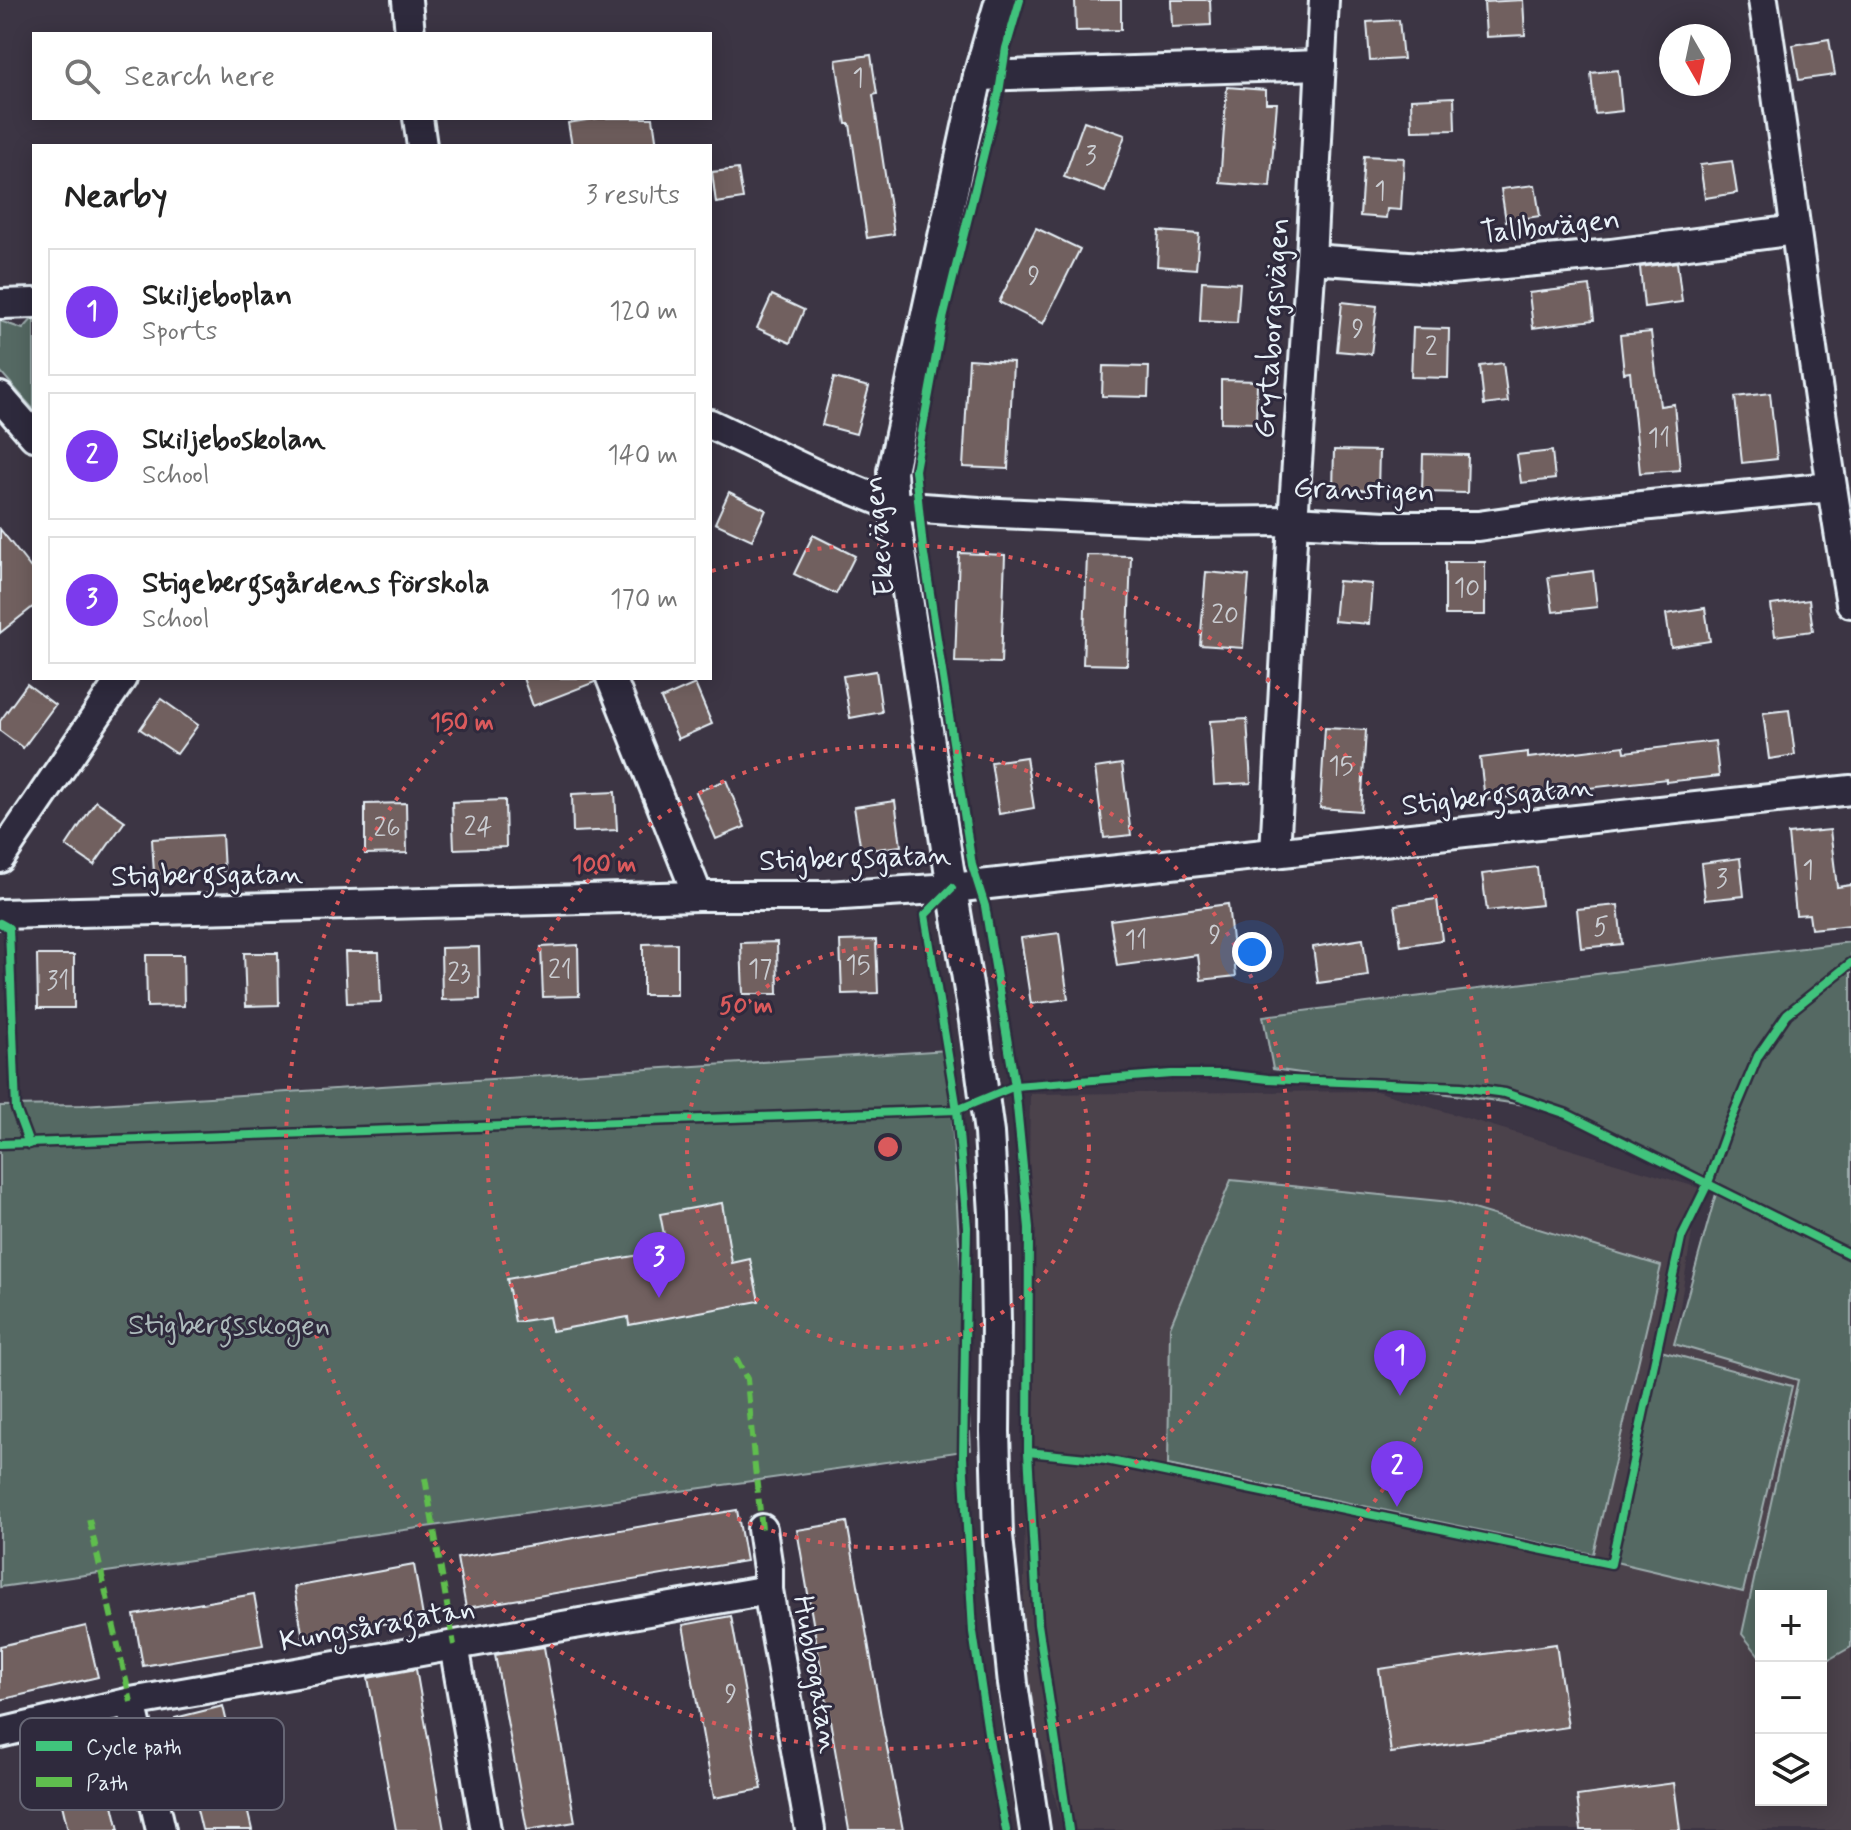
<!DOCTYPE html>
<html lang="en">
<head>
<meta charset="utf-8">
<style>
	:root { --surface:#fff; --page:#f6f6f6; --text:#222; --muted:#767676; --line:#e0e0e0; --accent:#7c3aed }
	body { margin:0; font-family:Mynerve,sans-serif; background:var(--page); color:var(--text) }
	.controls { position:absolute; right:24px; bottom:24px; display:grid; overflow:hidden; border-radius:0px; box-shadow:0 4px 20px #0003 }
	.controls button { width:72px; height:72px; display:grid; place-items:center; padding:0; border:0; border-bottom:2px solid var(--line); background:var(--surface); color:var(--text); font:40px sans-serif }
	.compass { position:absolute; left:1659px; top:24px; width:72px; height:72px; border-radius:50%; background:var(--surface); box-shadow:0 4px 20px #0003; rotate:171deg }
	.you { position:absolute; left:1252px; top:952px; width:28px; height:28px; margin:-20px; border:6px solid #fff; border-radius:50%; background:#1a73e8; box-shadow:0 0 0 12px #1a73e833 }
	.badge { display:grid; place-items:center; width:52px; height:52px; border-radius:50%; background:var(--accent); color:#fff; font-size:26px; font-weight:700 }
	.pin { position:absolute; translate:-50% -66px; filter:drop-shadow(0 2px 4px #0008) }
	.pin::after { content:''; position:absolute; top:42px; width:28px; height:24px; background:inherit; clip-path:polygon(0 0,100% 0,50% 100%) }
	.list { margin:0; padding:0; list-style:none }
	h2 { display:flex; justify-content:space-between; align-items:center; height:104px; margin:0; padding:0 32px; font-size:34px }
	h2 small { font-size:26px; font-weight:400; color:var(--muted) }
	.list li { display:grid; grid-template-columns:52px 1fr auto; gap:24px; align-items:center; box-sizing:border-box; height:128px; margin:0 16px 16px; padding:0 16px; border:2px solid var(--line); border-radius:0px }
	.list b { display:block; font-size:30px; white-space:nowrap }
	.list p { margin:0; font-size:26px; white-space:nowrap; color:var(--muted) }
	.list em { font-size:26px; font-style:normal; color:var(--muted) }
	.icon { flex:none; width:44px; height:44px; fill:none; stroke:currentColor; stroke-width:2; stroke-linecap:round; stroke-linejoin:round }
	.map { position:relative; flex:none; width:1851px; height:1830px; overflow:hidden }
	.search { position:absolute; background:var(--surface); box-shadow:0 4px 20px #0003; left:32px; top:32px; width:680px; height:88px; display:flex; align-items:center; gap:20px; box-sizing:border-box; padding:0 28px; border-radius:0px; color:var(--muted); font-size:30px }
	.panel { position:absolute; background:var(--surface); box-shadow:0 4px 20px #0003; left:32px; top:144px; width:680px; height:536px; border-radius:0px }
	.map>svg:first-child { display:block }
</style>
</head>
<body>
<div class="map">
<svg width="1851" height="1830" viewBox="0 0 1851 1830">
	<rect width="100%" height="100%" fill="#3c3544"/>
	<filter id="ink" filterUnits="userSpaceOnUse"><feTurbulence type="fractalNoise" baseFrequency=".0125" numOctaves="2"/><feDisplacementMap in="SourceGraphic" scale="16" xChannelSelector="R" yChannelSelector="G"/><feConvolveMatrix kernelMatrix="1 2 1 2 8 2 1 2 1" color-interpolation-filters="sRGB"/></filter>
	<g filter="url(#ink)">
		<polygon fill="#4c424c" points="1376,1091 1699,1188 1674,1344 1798,1380 1747,1609 1761,1614 1761,1800 1821,1800 1821,1630 1851,1638 1851,1830 1063,1830 1023,1668 1030,1094"/>
		<g fill="#556963" stroke="#9eadae" stroke-width="2">
			<polygon points="34,317 34,410 0,371 0,321 23,329"/>
			<polygon points="1851,942 1851,1647 1821,1664 1821,1596 1761,1596 1761,1658 1742,1634 1798,1380 1674,1344 1719,1183 1567,1111 1273,1069 1263,1016"/>
			<polygon points="948,1050 971,1450 0,1587 0,1106 82,1105"/>
			<polygon points="1231,1180 1450,1202 1661,1266 1593,1554 1168,1465 1170,1327"/>
			<polygon points="1657,1350 1792,1386 1743,1592 1607,1560"/>
		</g>
		<g fill="#71615e" stroke="#e8f1f8" stroke-width="2">
			<polygon points="1075,0 1121,0 1121,30 1076,31"/>
			<polygon points="1171,0 1210,0 1211,25 1172,27"/>
			<polygon points="1523,0 1525,35 1486,37 1484,2"/>
			<polygon points="1399,20 1403,59 1370,61 1367,22"/>
			<polygon points="1829,39 1835,75 1799,80 1793,45"/>
			<polygon points="871,55 877,94 873,95 894,234 867,238 850,124 846,124 836,60"/>
			<polygon points="1618,70 1622,111 1595,114 1591,73"/>
			<polygon points="1227,87 1266,90 1266,103 1277,103 1270,187 1220,183"/>
			<polygon points="1454,97 1455,130 1412,131 1411,99"/>
			<polygon points="599,118 653,118 657,146 572,146 568,123"/>
			<polygon points="1084,121 1125,135 1105,192 1064,177"/>
			<polygon points="1364,156 1404,158 1401,210 1387,209 1386,218 1360,216"/>
			<polygon points="1732,161 1737,193 1705,198 1700,165"/>
			<polygon points="738,169 743,199 716,203 712,172"/>
			<polygon points="1535,185 1540,216 1506,221 1501,189"/>
			<polygon points="1036,228 1080,249 1043,324 999,302"/>
			<polygon points="1159,231 1199,234 1196,269 1157,266"/>
			<polygon points="1677,262 1682,302 1644,307 1640,267"/>
			<polygon points="1202,281 1240,283 1237,323 1200,321"/>
			<polygon points="1590,286 1594,320 1533,328 1529,293"/>
			<polygon points="772,295 804,310 790,343 757,328"/>
			<polygon points="1342,302 1377,306 1371,354 1337,351"/>
			<polygon points="1413,328 1449,329 1448,378 1411,377"/>
			<polygon points="1651,332 1660,406 1674,404 1680,470 1640,473 1630,372 1624,373 1620,335"/>
			<polygon points="969,359 1013,362 1008,469 963,467"/>
			<polygon points="1503,363 1508,402 1484,405 1480,366"/>
			<polygon points="1103,366 1149,367 1148,397 1102,396"/>
			<polygon points="834,378 869,387 856,434 822,425"/>
			<polygon points="1221,380 1257,381 1256,423 1221,422"/>
			<polygon points="1770,393 1777,459 1742,463 1735,397"/>
			<polygon points="1334,450 1379,451 1378,490 1333,490"/>
			<polygon points="1552,451 1555,479 1521,483 1517,455"/>
			<polygon points="1423,454 1468,455 1467,493 1422,492"/>
			<polygon points="729,492 766,510 752,540 715,523"/>
			<polygon points="0,529 34,572 34,606 0,633"/>
			<polygon points="813,535 855,556 836,594 794,574"/>
			<polygon points="959,553 1005,555 1001,663 955,662"/>
			<polygon points="1087,555 1131,556 1127,665 1083,664"/>
			<rect x="1445" y="562" width="40" height="53"/>
			<polygon points="1593,571 1597,607 1553,612 1548,577"/>
			<polygon points="1206,572 1249,576 1243,648 1200,645"/>
			<polygon points="1338,581 1372,584 1369,624 1334,621"/>
			<polygon points="1809,600 1813,631 1775,636 1771,605"/>
			<polygon points="1705,608 1710,641 1671,647 1666,614"/>
			<polygon points="876,671 882,712 850,718 843,676"/>
			<polygon points="523,678 594,678 595,682 533,706"/>
			<polygon points="27,684 55,705 23,748 0,731 0,721"/>
			<polygon points="695,684 712,724 678,739 661,699"/>
			<polygon points="161,699 198,725 177,754 140,729"/>
			<polygon points="1789,710 1795,755 1769,759 1763,713"/>
			<polygon points="1247,719 1251,783 1214,785 1210,721"/>
			<polygon points="1325,728 1366,730 1361,811 1320,808"/>
			<polygon points="1715,741 1719,776 1666,782 1666,779 1485,800 1480,758 1528,752 1528,758 1624,746 1625,752"/>
			<polygon points="1026,757 1034,808 999,814 991,762"/>
			<polygon points="1122,764 1131,835 1104,838 1095,768"/>
			<polygon points="726,780 745,827 716,839 696,792"/>
			<polygon points="615,792 617,830 573,832 572,794"/>
			<polygon points="505,800 506,847 454,849 452,802"/>
			<polygon points="96,801 125,821 94,865 66,846"/>
			<polygon points="895,801 901,846 861,851 854,807"/>
			<polygon points="406,803 407,853 365,854 365,804"/>
			<polygon points="1830,830 1837,887 1851,885 1851,925 1811,929 1809,914 1796,915 1788,834"/>
			<polygon points="222,835 224,871 154,874 152,839"/>
			<polygon points="1740,858 1744,896 1705,900 1701,863"/>
			<polygon points="1537,867 1541,905 1487,911 1482,874"/>
			<polygon points="1437,899 1442,940 1401,946 1395,905"/>
			<polygon points="1228,904 1236,976 1201,980 1198,955 1117,966 1110,920"/>
			<polygon points="1618,905 1622,944 1581,948 1577,909"/>
			<polygon points="1059,933 1068,999 1031,1004 1021,938"/>
			<polygon points="1363,939 1368,976 1318,983 1313,947"/>
			<polygon points="876,940 878,993 842,994 840,941"/>
			<polygon points="777,942 778,994 743,994 741,943"/>
			<polygon points="677,943 677,995 643,995 643,944"/>
			<polygon points="578,945 579,996 543,997 541,947"/>
			<polygon points="479,947 480,999 442,1000 441,948"/>
			<polygon points="345,952 379,952 381,1002 347,1003"/>
			<polygon points="244,953 278,953 279,1005 246,1006"/>
			<polygon points="37,955 74,955 74,1008 38,1008"/>
			<polygon points="146,955 183,955 184,1006 147,1007"/>
			<polygon points="722,1203 732,1263 750,1259 759,1301 629,1325 628,1317 552,1331 549,1317 515,1322 507,1279 667,1250 660,1214"/>
			<polygon points="737,1510 746,1561 466,1608 457,1558"/>
			<polygon points="847,1522 882,1722 903,1830 849,1830 797,1530"/>
			<polygon points="414,1565 423,1617 303,1638 294,1587"/>
			<polygon points="254,1594 263,1645 143,1666 134,1615"/>
			<polygon points="731,1616 762,1789 714,1798 683,1625"/>
			<polygon points="86,1626 98,1677 0,1700 0,1646"/>
			<polygon points="1556,1644 1568,1727 1391,1753 1379,1669"/>
			<polygon points="544,1647 575,1822 527,1830 495,1655"/>
			<polygon points="416,1669 444,1830 396,1830 368,1678"/>
			<polygon points="223,1706 252,1830 202,1830 175,1718"/>
			<polygon points="95,1729 119,1830 68,1830 47,1741"/>
			<polygon points="1674,1783 1680,1830 1581,1830 1577,1796"/>
		</g>
		<g fill="none" stroke-linecap="round" stroke-linejoin="round">
			<g stroke="#e8f1f8" stroke-width="34">
				<g id="minor">
					<polyline points="407,0 410,34"/>
					<polyline points="1000,0 978,76 892,471 894,506 952,888 974,1021 989,1133 994,1214 996,1322 995,1431 998,1536 1013,1684 1035,1830"/>
					<path d="M 1763,0 C 1794,201 1816,403 1851,603"/>
					<polyline points="978,76 1321,65"/>
					<polyline points="418,118 422,146"/>
					<polyline points="1311,259 1450,269 1611,254 1795,230"/>
					<polyline points="1,304 34,303"/>
					<polyline points="0,397 34,436"/>
					<polyline points="710,424 815,474 894,506 979,512 1195,522 1293,521 1386,526 1478,526 1571,513 1831,487"/>
					<polyline points="611,678 698,896"/>
					<polyline points="1275,853 1293,521 1311,259 1324,0"/>
					<polyline points="0,858 122,678"/>
					<polyline points="0,914 698,896 827,896 952,888 1851,790"/>
					<polyline points="762,1529 768,1569 768,1590 810,1830"/>
					<polyline points="454,1645 486,1830"/>
					<polyline points="131,1702 161,1830"/>
					<polyline points="0,1733 131,1702 768,1590"/>
				</g>
			</g>
			<use href="#minor" stroke="#2f2a3d" stroke-width="28"/>
			<g stroke="#5fbe4e" stroke-width="6" stroke-dasharray="12 6" stroke-linecap="butt">
				<polyline points="736,1358 747,1379 754,1459 762,1529"/>
				<polyline points="425,1478 454,1645"/>
				<polyline points="89,1519 131,1702"/>
			</g>
			<g stroke="#2f2a3d" stroke-width="13">
				<g id="cycleway">
					<polyline points="1020,0 1006,48 999,92 942,323 915,470 923,548 972,865 985,906 1015,1086 1029,1228 1028,1452 1038,1624 1069,1830"/>
					<polyline points="952,888 925,915 957,1110 967,1227 963,1457 973,1632 990,1746 1006,1830"/>
					<polyline points="0,923 9,928 16,1109 29,1144"/>
					<polyline points="0,1144 957,1110 1015,1086 1171,1074 1224,1074 1268,1079 1461,1087 1505,1093 1567,1114 1851,1255"/>
					<polyline points="1028,1452 1106,1460 1611,1564 1681,1238 1708,1183 1727,1130 1758,1056 1787,1014 1851,963"/>
				</g>
			</g>
			<use href="#cycleway" stroke="#40c37c" stroke-width="8"/>
		</g>
	</g>
	<g fill="none" stroke="#da5a5c" stroke-width="4" stroke-dasharray="4 8">
		<circle cx="888" cy="1147" r="201"/>
		<circle cx="888" cy="1147" r="401"/>
		<path d="M712 571A602 602 0 1 1 509 679"/>
	</g>
	<g text-anchor="middle" stroke-width="6" stroke-linejoin="round" paint-order="stroke">
		<g font-size="26" fill="#cacdd2">
			<text x="858" y="86">1</text>
			<text x="1091" y="164">3</text>
			<text x="1380" y="199">1</text>
			<text x="1034" y="284">9</text>
			<text x="1358" y="337">9</text>
			<text x="1431" y="355">2</text>
			<text x="1659" y="446">11</text>
			<text x="1467" y="596">10</text>
			<text x="1225" y="623">20</text>
			<text x="1341" y="774">15</text>
			<text x="478" y="835">24</text>
			<text x="387" y="836">26</text>
			<text x="1808" y="878">1</text>
			<text x="1722" y="887">3</text>
			<text x="1601" y="935">5</text>
			<text x="1215" y="943">9</text>
			<text x="1136" y="948">11</text>
			<text x="858" y="973">15</text>
			<text x="760" y="977">17</text>
			<text x="560" y="978">21</text>
			<text x="459" y="981">23</text>
			<text x="58" y="989">31</text>
			<text x="731" y="1702">9</text>
		</g>
		<g font-size="30" fill="#e8f1f8" stroke="#2f2a3d">
			<text transform="translate(1550 225) rotate(-6)" y="10">Tallbovägen</text>
			<text transform="translate(1271 328) rotate(-86)" y="10">Grytaborgsvägen</text>
			<text transform="translate(1364 489) rotate(2)" y="10">Granstigen</text>
			<text transform="translate(878 536) rotate(-96)" y="10">Ekevägen</text>
			<text transform="translate(1497 795) rotate(-6)" y="10">Stigbergsgatan</text>
			<text transform="translate(855 857) rotate(-2)" y="10">Stigbergsgatan</text>
			<text transform="translate(207 874) rotate(-1)" y="10">Stigbergsgatan</text>
			<text transform="translate(377 1624) rotate(-10)" y="10">Kungsåragatan</text>
			<text transform="translate(817 1674) rotate(80)" y="10">Hubbogatan</text>
		</g>
		<g font-size="30" fill="#adbbbc" stroke="#2f2a3d">
			<text x="229" y="1334">Stigbergsskogen</text>
		</g>
	</g>
	<rect x="20" y="1718" width="264" height="92" rx="12" fill="#2f2a3d" stroke="#666675" stroke-width="2"/>
	<rect x="36" y="1741" width="36" height="10" fill="#40c37c"/>
	<rect x="36" y="1777" width="36" height="10" fill="#5fbe4e"/>
	<g font-size="22" fill="#e8f1f8">
		<text x="86" y="1754">Cycle path</text>
		<text x="86" y="1790">Path</text>
	</g>
	<circle cx="888" cy="1147" r="12" fill="#da5a5c" stroke="#2f2a3d" stroke-width="4"/>
	<g font-size="24" text-anchor="middle" font-weight="bold" fill="#da5a5c" stroke="#2f2a3d" stroke-width="6" stroke-linejoin="round" paint-order="stroke">
		<text x="462" y="730">150 m</text>
		<text x="604" y="872">100 m</text>
		<text x="746" y="1013">50 m</text>
	</g>
</svg>
<div class="controls">
<button>+</button>
<button>−</button>
<button><svg class="icon" aria-label="layers" viewBox="0 0 24 24"><path d="M12 4l9 5-9 5-9-5zM3 14l9 5 9-5"/></svg></button>
</div>
<svg class="compass" viewBox="-18 -18 36 36"><path d="M0-13l5 13h-10z" fill="#e53935"/><path d="M0 13l5-13h-10z" fill="#767676"/></svg>
<div class="you"></div>
<div class="pin badge" style="left:1400px;top:1396px">1</div>
<div class="pin badge" style="left:1397px;top:1507px">2</div>
<div class="pin badge" style="left:659px;top:1298px">3</div>
<div class="search"><svg class="icon" aria-label="search" viewBox="0 0 24 24"><circle cx="10" cy="10" r="6"/><path d="M15 15l6 6"/></svg>Search here</div>
<section class="panel">
<h2>Nearby<small>3 results</small></h2>
<ul class="list">
<li><span class="badge">1</span><div><b>Skiljeboplan</b><p>Sports</p></div><em>120 m</em></li>
<li><span class="badge">2</span><div><b>Skiljeboskolan</b><p>School</p></div><em>140 m</em></li>
<li><span class="badge">3</span><div><b>Stigebergsgårdens förskola</b><p>School</p></div><em>170 m</em></li>
</ul>
</section>
</div>
</body>
</html>
